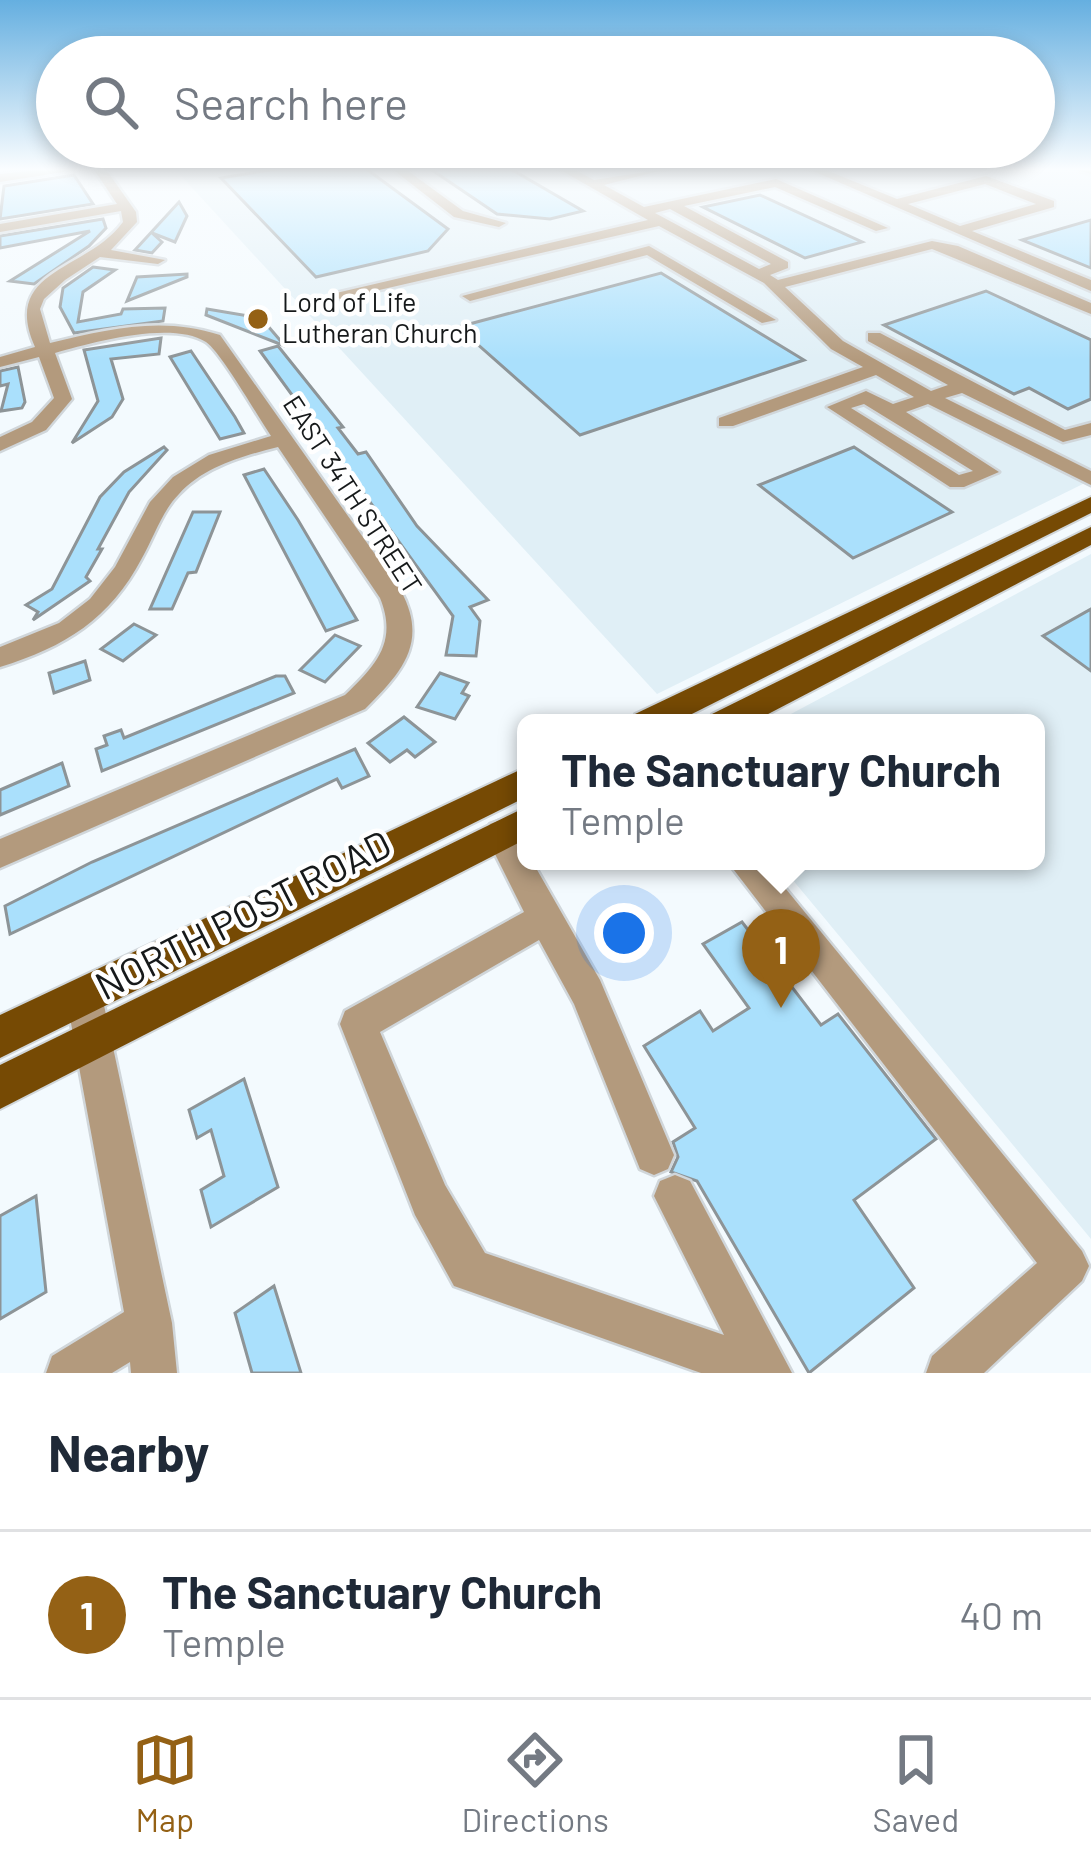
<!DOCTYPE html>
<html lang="en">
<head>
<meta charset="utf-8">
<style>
	:root { --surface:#fff; --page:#f6f6f7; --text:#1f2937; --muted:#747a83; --line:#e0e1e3; --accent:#946115 }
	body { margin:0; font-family:Barlow,sans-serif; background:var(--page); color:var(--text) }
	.you { position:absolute; left:624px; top:933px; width:42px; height:42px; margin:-30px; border:9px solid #fff; border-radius:50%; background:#1a73e8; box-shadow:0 0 0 18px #1a73e833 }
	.badge { display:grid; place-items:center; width:78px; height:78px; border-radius:50%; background:var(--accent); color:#fff; font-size:39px; font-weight:700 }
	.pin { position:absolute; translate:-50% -99px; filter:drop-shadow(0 3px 6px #0008) }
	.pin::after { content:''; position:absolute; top:63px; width:42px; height:36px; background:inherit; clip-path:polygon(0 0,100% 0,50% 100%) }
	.popup { position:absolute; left:517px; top:714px; width:528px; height:156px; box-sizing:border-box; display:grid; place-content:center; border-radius:18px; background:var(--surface); filter:drop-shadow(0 3px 9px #0005); font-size:39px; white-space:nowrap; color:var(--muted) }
	.popup b { font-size:45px; color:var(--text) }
	.popup::after { content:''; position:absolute; left:50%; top:100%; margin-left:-24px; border:24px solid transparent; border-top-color:var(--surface) }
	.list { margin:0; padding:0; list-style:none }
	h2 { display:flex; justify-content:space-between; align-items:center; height:156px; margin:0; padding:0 48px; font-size:51px }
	h2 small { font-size:39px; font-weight:400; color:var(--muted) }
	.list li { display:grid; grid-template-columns:78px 1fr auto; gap:36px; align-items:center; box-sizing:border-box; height:168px; padding:0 48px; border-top:3px solid var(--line) }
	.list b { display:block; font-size:45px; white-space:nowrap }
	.list p { margin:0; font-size:39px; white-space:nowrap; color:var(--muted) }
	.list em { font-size:39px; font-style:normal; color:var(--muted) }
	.icon { flex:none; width:66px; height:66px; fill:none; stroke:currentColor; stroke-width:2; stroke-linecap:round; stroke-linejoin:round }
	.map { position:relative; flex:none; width:1091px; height:1373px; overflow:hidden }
	.search { position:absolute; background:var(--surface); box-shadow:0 6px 18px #0003; left:36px; right:36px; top:36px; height:132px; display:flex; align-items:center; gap:30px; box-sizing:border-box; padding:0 42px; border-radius:66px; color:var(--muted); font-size:45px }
	.sheet { height:324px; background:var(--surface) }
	nav { display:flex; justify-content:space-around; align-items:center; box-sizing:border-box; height:168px; border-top:3px solid var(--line); background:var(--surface); font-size:33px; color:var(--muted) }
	nav a { display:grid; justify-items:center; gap:6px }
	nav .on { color:var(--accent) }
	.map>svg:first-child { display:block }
</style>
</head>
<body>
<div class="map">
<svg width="1091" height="1373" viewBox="0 0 1091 1373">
	<rect width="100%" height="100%" fill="#f3fafe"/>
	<g fill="#e0eff6">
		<polygon points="174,168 1091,168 1091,480 657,694"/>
		<polygon points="1091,554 1091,1239 777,861 1036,861 1036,723 774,723"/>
	</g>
	<g fill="#aae0fc" stroke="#8d9497" stroke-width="3">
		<polygon points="281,168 365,168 448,229 428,251 316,277 221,178"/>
		<polygon points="429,168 509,168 583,211 550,219 497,214"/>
		<polygon points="74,175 93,204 0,219 4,186"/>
		<polygon points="760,195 862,242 805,258 703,207"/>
		<polygon points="179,202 187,216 175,242 152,233 162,242 152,253 135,250"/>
		<polygon points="103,219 106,228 89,246 34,284 10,281 90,231 0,248 0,236"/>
		<polygon points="1091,220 1091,268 1022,240"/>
		<polygon points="93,267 115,270 83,292 78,322 121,314 123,309 165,308 163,321 74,333 60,307 63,288"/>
		<polygon points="661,273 804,360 580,435 458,327"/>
		<polygon points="187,274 187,277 127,301 137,277"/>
		<polygon points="986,291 1091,340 1091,399 1068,409 1029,388 1014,394 884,325"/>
		<polygon points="207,309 261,318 285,346 206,315"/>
		<polygon points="161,338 159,354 111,359 123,399 112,417 72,443 98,401 84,350"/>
		<polygon points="278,346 343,427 338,428 358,454 366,452 417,526 488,600 470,607 480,621 476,656 446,655 453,616 260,351"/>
		<polygon points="191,351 235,417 244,433 220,439 170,357"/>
		<polygon points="18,367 25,402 22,408 1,411 8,384 0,386 0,371"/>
		<polygon points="164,447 167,450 129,492 98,549 102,549 86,577 90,581 33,620 38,612 26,605 52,589 100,497 124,472"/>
		<polygon points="854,447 952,512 853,558 759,485"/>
		<polygon points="264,469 298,520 357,620 326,631 244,475"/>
		<polygon points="193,512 220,512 196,572 188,573 172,609 150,609"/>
		<polygon points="1091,609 1091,671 1043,636"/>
		<polygon points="134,624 156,635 123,661 101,649"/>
		<polygon points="335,635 360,646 325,682 300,670"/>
		<polygon points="85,661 90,680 54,693 49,673"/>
		<polygon points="440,673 468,683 462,693 469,696 455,719 417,707"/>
		<polygon points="276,676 285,676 294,693 102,771 96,749 107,745 104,736 121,730 124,738"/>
		<polygon points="404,717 435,742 415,757 407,750 390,762 368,743"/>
		<polygon points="355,749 369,776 342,788 337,779 10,934 5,906 92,862"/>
		<polygon points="62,763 69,786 0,815 0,790"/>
		<polygon points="742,922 821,1025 838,1014 936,1139 854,1200 914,1288 809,1373 697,1181 671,1172 678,1157 673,1142 695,1128 644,1046 700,1011 713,1031 749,1008 703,944"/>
		<polygon points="244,1079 278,1187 211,1227 201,1190 224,1176 211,1130 197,1138 189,1110"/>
		<polygon points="36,1196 46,1292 0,1319 0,1216"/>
		<polygon points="274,1286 301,1373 252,1373 235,1313"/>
	</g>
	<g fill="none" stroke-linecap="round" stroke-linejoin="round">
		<g stroke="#d0d6da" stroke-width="5">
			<g id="minor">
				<polygon points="56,168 88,168 0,182 0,174"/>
				<path d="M 93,168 L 105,168 L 136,212 L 137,222 L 111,250 L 165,260 L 158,264 L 100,257 L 65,280 L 44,299 L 40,309 L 50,343 C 108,329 162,316 220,335 L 401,591 C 429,643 401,673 365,709 L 0,868 L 0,839 L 345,695 C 376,665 398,642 380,598 L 278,447 C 243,456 205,466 179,494 C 162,511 154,537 142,558 C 110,619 65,647 0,667 L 0,647 L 59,623 L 90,599 L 115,567 L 150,502 L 173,477 L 209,455 L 271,436 C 258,417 221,352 206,342 C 171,320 91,343 55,353 L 72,399 L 46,430 L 0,451 L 0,437 L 32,422 L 54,398 L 39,357 L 0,367 L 0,357 L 35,347 C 0,269 88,271 123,222 L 121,211 L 0,232 L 0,224 L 117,204 Z"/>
				<polygon points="391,168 404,168 463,211 506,223 499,227 454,217"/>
				<path d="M 557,168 L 571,168 L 594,180 L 671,168 L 604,185 L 644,207 L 776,179 L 888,228 L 876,231 L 775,187 L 684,206 L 788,262 L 788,268 L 770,275 L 778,280 L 932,241 L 958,246 L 1091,303 L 1091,314 L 932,249 L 785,287 L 843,341 L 931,391 L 948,385 L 868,341 L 868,333 L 880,333 L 1065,430 L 1091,423 L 1091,435 L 1063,442 L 962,393 L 945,398 L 1091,471 L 1091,485 L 928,404 L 906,412 L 999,472 L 964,487 L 950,487 L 827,407 L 866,391 L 893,404 L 914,397 L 876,375 L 733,426 L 719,426 L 719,418 L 863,367 L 831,349 L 764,283 L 659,226 L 340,299 L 332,294 L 648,220 ZM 670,209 L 771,264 L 759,269 L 655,213 ZM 864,404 L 973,471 L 959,475 L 851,408 Z"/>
				<path d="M 806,168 L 821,168 L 897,199 L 986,176 L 1054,201 L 1054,207 L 972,231 L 1091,280 L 1091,291 ZM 985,184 L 1036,204 L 960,226 L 908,204 Z"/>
				<polygon points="1078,168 1091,168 1091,174 1080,171"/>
				<polygon points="649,246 776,320 762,323 647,255 470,301 462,296"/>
				<polygon points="501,820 512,824 526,850 526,861 532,861 600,980 674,1155 668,1169 654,1175 640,1169 574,1004 539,940 380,1032 445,1185 485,1253 724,1335 654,1196 660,1181 675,1175 690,1181 792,1373 701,1373 454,1286 415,1215 340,1024 345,1011 524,912 485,834 490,824"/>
				<polygon points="727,861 763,861 1082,1251 1089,1266 1082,1281 984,1373 926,1373 932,1356 1037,1263"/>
				<polygon points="84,978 97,983 102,996 172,1323 177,1373 131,1373 130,1362 112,1373 46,1373 52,1356 124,1312 66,996 71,983"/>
			</g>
		</g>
		<g stroke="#d0d6da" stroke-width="4">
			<g id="major">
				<polygon points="1091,497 1091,513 674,723 630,723 635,714"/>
				<polygon points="1091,527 1091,545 751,723 707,723 712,714"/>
				<polygon points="526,767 526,797 0,1058 0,1015"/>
				<polygon points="526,807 526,839 0,1109 0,1065"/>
			</g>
		</g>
		<use href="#minor" fill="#b39a7d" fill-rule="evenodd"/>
		<use href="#major" fill="#764a04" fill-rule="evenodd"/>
	</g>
	<linearGradient id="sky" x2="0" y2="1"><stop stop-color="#65afe0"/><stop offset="0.47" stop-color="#fafdff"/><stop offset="1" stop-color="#fafdff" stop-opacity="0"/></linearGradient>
	<rect width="1091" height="360" fill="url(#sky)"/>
	<circle fill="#946115" stroke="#fff" stroke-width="4.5" cx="258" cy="319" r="12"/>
	<g text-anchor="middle" stroke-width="9" stroke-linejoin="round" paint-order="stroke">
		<g font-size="27" fill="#16191a" stroke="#fff" text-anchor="start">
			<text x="282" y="312">Lord of Life<tspan x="282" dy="31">Lutheran Church</tspan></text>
		</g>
		<g font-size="27" fill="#16191a" stroke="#fff">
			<text transform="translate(352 495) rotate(57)" y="9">EAST 34TH STREET</text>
		</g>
		<g font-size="39" fill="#16191a" stroke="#fff">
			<text transform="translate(243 915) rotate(-27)" y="14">NORTH POST ROAD</text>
		</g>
	</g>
</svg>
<div class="you"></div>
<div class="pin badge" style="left:781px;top:1008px">1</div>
<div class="popup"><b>The Sanctuary Church</b>Temple</div>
<div class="search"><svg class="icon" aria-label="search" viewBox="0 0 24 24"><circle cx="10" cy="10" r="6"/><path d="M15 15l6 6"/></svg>Search here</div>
</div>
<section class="sheet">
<h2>Nearby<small></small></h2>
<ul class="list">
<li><span class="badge">1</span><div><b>The Sanctuary Church</b><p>Temple</p></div><em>40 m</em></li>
</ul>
</section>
<nav>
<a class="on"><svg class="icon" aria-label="map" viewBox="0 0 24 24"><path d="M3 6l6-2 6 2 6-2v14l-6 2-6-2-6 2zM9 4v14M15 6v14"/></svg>Map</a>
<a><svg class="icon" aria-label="directions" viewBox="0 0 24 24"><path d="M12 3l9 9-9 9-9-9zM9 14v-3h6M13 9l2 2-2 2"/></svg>Directions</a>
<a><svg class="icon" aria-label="saved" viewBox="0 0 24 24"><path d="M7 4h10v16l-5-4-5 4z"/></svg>Saved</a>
</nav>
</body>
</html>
